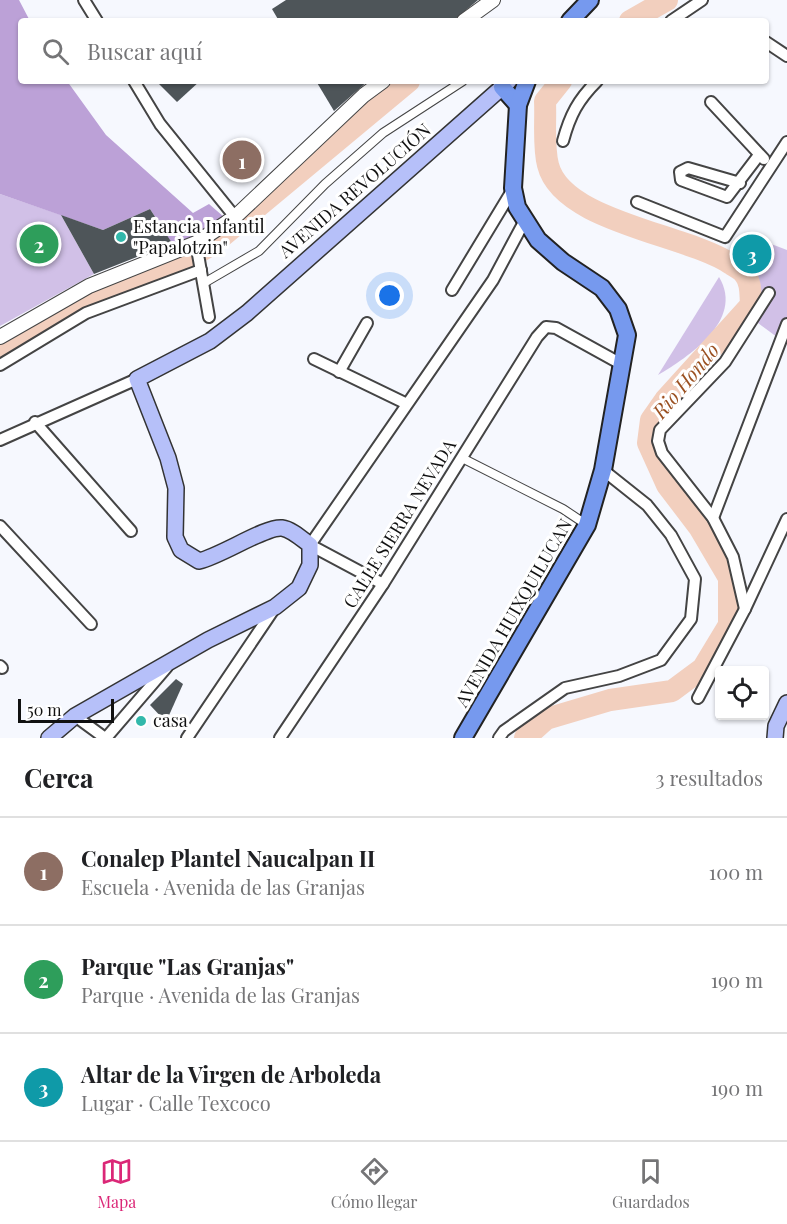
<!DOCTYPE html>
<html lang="es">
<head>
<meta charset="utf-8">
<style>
	:root { --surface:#fff; --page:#f2f2f2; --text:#202124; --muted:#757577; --line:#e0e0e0; --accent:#db2777 }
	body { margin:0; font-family:"Playfair Display",serif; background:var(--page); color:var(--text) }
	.controls { position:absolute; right:18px; bottom:18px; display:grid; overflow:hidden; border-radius:6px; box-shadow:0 2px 4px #0004 }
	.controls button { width:54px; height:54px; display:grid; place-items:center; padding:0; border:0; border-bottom:2px solid var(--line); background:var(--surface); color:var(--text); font:30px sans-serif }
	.scale { position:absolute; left:18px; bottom:15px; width:96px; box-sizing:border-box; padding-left:6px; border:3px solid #111; border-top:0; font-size:16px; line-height:21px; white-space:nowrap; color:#111; -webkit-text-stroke:4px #fff; paint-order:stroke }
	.you { position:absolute; left:390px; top:296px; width:21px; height:21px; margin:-15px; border:4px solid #fff; border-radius:50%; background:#1a73e8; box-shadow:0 0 0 9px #1a73e833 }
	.badge { display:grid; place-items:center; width:39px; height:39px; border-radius:50%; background:var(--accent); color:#fff; font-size:20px; font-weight:700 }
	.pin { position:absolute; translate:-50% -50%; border:3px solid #fff; box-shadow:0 2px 6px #0006 }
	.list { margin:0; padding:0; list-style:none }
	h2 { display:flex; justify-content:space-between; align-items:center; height:78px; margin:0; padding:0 24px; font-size:26px }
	h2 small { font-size:20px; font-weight:400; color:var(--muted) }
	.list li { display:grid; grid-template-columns:39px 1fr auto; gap:18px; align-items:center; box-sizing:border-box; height:108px; padding:0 24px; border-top:2px solid var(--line) }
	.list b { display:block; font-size:22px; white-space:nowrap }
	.list p { margin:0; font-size:20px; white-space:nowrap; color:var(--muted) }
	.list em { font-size:20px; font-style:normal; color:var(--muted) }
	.icon { flex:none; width:33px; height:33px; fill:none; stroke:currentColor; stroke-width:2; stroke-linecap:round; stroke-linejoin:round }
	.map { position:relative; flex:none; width:787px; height:738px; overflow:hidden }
	.search { position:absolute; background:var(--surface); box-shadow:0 2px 4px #0004; left:18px; right:18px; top:18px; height:66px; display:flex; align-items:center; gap:15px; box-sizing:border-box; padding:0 21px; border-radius:6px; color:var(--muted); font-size:22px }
	.sheet { height:402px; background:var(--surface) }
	nav { display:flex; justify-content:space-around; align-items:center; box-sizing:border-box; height:84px; border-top:2px solid var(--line); background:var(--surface); font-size:16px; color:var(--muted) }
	nav a { display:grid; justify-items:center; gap:3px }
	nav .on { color:var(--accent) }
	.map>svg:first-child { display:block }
</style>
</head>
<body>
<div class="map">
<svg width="787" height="738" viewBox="0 0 787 738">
	<rect width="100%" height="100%" fill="#f6f8fe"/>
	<g fill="#d1c0e7">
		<polygon points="0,194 61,215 94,274 0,326"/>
		<path d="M 745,234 L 787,250 L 787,332 L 781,340 L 754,320 L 763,307 C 757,280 753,270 729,256 Z"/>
		<path d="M 719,277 C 745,320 688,357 658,375 Z"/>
	</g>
	<polygon fill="#bca1d7" points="0,0 19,0 30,21 21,21 21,81 67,81 106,135 193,213 209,204 224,217 191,237 173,245 150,209 103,230 0,194"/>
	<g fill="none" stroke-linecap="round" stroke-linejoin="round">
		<g stroke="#f2cfbe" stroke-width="22">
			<polyline points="630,21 667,0"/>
			<polyline points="0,351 84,295 178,264 213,244 409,81"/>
			<path d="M 525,738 L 546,719 L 610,700 L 672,691 L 703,668 L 729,625 L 729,578 L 699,527 L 667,485 L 648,443 L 651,420 L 665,400 L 751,305 C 750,295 752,284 745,275 C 742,270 735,267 731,264 C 686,234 562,222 548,165 C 543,146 546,121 545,101 L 561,81"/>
		</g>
	</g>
	<g fill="#4e5559">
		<polygon points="286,0 478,0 453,21 279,21 272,9"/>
		<polygon points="156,81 200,81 177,102"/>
		<polygon points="316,81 368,81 334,111"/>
		<polygon points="150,209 172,243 94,274 61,215 103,230"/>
		<polygon points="176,679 183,684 166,722 150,705"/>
	</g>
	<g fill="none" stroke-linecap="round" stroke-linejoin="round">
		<g stroke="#444" stroke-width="10">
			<g id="pedestrian">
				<polyline points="204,283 259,251 325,184 383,133 463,81"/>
				<polyline points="462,458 563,509 587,525"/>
			</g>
		</g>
		<g stroke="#444" stroke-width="14">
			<g id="minor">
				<polyline points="84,0 97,21"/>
				<polyline points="671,21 702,0"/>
				<polyline points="766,42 787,56"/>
				<polyline points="134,81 160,124 235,217"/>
				<polyline points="711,102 764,159"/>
				<path d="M 563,141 C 570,115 578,100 597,81"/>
				<polyline points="740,183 688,168 680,172 681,180 727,197 759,155"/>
				<polyline points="637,202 725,237 787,142"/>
				<polyline points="196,243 209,317"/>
				<polyline points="452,290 513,189"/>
				<polyline points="314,359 405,403"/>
				<polyline points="0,365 86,313 201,270"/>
				<polyline points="339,372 367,323"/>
				<polyline points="35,422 131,531"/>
				<polyline points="0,440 137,379"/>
				<polyline points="713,518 787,324"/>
				<polyline points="0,526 91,624"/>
				<polyline points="383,584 310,545 493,280 524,222"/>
				<polyline points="745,609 733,557 713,518 662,453 658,441 660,430 725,362 769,293"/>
				<polyline points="0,666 2,668"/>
				<polyline points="698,698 745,609 787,519"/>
				<polyline points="75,716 105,738"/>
				<polyline points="106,738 167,667"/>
				<polyline points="187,738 274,609"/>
				<polyline points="280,738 383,584 537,337 546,327 556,328 623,365"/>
				<polyline points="499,738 504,731 565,688 619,676 661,660 691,619 695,579 671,535 647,505 603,470"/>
			</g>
		</g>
		<g stroke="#444" stroke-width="16">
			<g id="tertiary">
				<polyline points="464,21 493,0"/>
				<polyline points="0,337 89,286 196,243 235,217 364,95 383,81"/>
			</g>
		</g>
		<g stroke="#333" stroke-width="18">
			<g id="secondary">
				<path d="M 49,738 L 75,716 L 208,640 L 275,607 L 299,588 L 310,565 L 310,545 C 302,539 291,529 282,528 C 266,526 221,556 199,561 L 181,550 L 175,537 L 176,488 L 168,458 L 137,379 L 210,341 L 247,313 L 509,81"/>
				<polyline points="775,738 776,726 787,703"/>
			</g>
		</g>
		<g stroke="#222" stroke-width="20">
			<g id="primary">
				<polyline points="570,21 590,0"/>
				<polyline points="502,87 518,105"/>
				<polyline points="463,738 587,525 603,470 627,335 618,309 602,288 563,262 538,240 517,207 513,188 518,105 527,81"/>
			</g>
		</g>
		<use href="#pedestrian" stroke="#fff" stroke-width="8"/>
		<use href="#minor" stroke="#fff" stroke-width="10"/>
		<use href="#tertiary" stroke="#fff" stroke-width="14"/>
		<use href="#secondary" stroke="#b6c0f9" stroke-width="15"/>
		<use href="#primary" stroke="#7699ee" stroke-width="16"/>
	</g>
	<g fill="#32b8ab" stroke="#fff" stroke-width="2">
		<circle cx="121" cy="237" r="6"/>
		<circle cx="141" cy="721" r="6"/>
	</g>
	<g text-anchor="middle" stroke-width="6" stroke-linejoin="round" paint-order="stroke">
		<g font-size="18" fill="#111" stroke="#fff">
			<text transform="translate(355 191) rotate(-41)" y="6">AVENIDA REVOLUCIÓN</text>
			<text transform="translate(400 524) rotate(-58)" y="6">CALLE SIERRA NEVADA</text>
			<text transform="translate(514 613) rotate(-60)" y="6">AVENIDA HUIXQUILUCAN</text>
		</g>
		<g font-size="18" fill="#111" stroke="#fff" text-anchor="start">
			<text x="133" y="233">Estancia Infantil<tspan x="133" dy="21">"Papalotzin"</tspan></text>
			<text x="153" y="727">casa</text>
		</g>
		<g font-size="20" font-style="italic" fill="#9b5122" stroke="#fff">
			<text transform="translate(686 381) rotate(-50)" y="7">Rio Hondo</text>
		</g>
	</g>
</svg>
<div class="controls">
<button><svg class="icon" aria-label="locate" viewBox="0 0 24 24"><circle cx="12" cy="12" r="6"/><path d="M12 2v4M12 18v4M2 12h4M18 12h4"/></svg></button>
</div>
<div class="scale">50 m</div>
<div class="you"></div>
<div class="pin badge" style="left:242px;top:160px;background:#8d6e63">1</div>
<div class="pin badge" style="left:39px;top:244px;background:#2e9e5b">2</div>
<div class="pin badge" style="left:752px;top:254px;background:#0f9aa8">3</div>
<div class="search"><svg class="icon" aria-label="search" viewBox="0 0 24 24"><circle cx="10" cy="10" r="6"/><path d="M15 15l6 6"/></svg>Buscar aquí</div>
</div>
<section class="sheet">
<h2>Cerca<small>3 resultados</small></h2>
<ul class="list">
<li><span class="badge" style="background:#8d6e63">1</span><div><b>Conalep Plantel Naucalpan II</b><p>Escuela · Avenida de las Granjas</p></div><em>100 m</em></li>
<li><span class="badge" style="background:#2e9e5b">2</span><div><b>Parque &quot;Las Granjas&quot;</b><p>Parque · Avenida de las Granjas</p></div><em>190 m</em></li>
<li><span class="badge" style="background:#0f9aa8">3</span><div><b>Altar de la Virgen de Arboleda</b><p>Lugar · Calle Texcoco</p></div><em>190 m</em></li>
</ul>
</section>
<nav>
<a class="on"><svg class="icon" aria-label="map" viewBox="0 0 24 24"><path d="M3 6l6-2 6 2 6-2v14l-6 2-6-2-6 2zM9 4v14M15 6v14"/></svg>Mapa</a>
<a><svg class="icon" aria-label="directions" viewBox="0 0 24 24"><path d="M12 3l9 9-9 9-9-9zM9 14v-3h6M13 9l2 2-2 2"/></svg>Cómo llegar</a>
<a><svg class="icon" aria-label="saved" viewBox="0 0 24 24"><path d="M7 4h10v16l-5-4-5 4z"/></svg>Guardados</a>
</nav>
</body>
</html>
